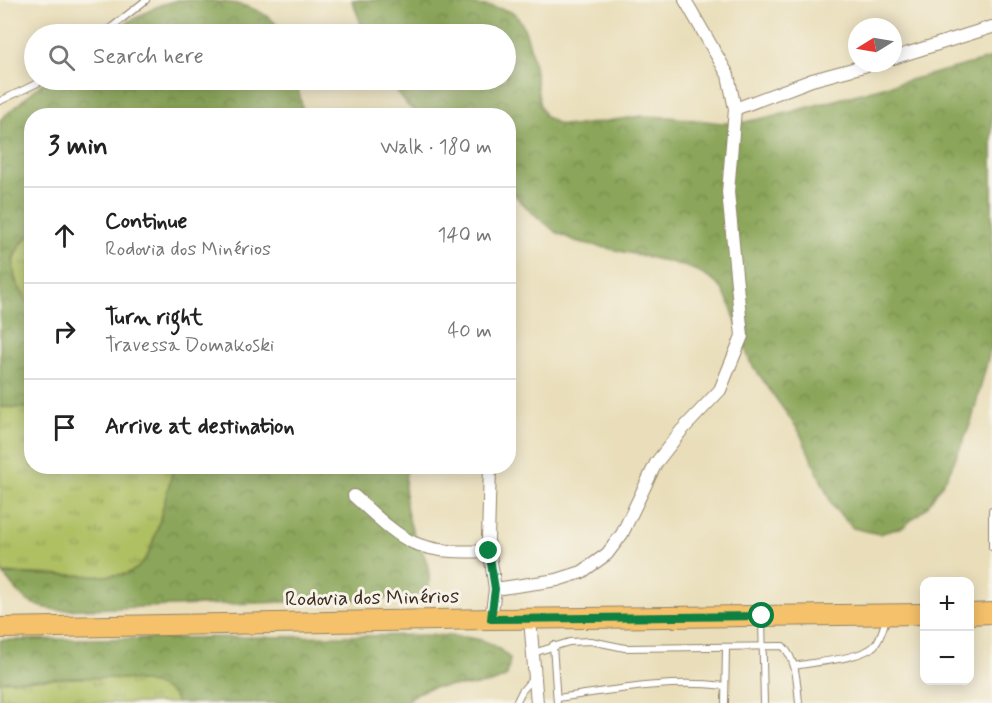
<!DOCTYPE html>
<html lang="en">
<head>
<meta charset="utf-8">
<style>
	:root { --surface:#fff; --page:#f6f6f6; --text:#222; --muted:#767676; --line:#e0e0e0 }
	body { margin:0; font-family:Mynerve,sans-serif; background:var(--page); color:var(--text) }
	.controls { position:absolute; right:18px; bottom:18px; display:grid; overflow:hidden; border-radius:12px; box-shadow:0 3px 15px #0003 }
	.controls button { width:54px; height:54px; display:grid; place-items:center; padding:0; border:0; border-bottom:2px solid var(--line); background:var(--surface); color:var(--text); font:30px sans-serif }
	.compass { position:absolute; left:848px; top:18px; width:54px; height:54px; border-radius:50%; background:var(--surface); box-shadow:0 3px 15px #0003; rotate:259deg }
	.stop { position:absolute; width:18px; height:18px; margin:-14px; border:4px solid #0b8043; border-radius:50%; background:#fff }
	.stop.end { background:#0b8043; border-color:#fff; box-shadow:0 2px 6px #0008 }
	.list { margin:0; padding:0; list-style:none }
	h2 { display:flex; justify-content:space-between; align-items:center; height:78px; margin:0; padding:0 24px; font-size:26px }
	h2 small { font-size:20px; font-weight:400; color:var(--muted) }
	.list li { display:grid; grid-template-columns:39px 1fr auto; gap:18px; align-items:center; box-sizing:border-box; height:96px; padding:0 24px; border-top:2px solid var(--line) }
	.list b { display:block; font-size:22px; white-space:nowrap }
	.list p { margin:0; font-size:20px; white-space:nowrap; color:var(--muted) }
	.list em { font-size:20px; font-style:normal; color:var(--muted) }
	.icon { flex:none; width:33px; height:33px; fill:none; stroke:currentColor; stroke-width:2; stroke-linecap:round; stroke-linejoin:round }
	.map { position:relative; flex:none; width:992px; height:703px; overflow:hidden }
	.search { position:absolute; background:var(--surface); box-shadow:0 3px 15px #0003; left:24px; top:24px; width:492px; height:66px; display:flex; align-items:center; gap:15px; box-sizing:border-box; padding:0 21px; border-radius:33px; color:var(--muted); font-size:22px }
	.panel { position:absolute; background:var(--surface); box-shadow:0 3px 15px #0003; left:24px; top:108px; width:492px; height:366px; border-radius:24px }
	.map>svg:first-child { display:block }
</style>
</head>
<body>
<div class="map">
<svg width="992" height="703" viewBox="0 0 992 703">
	<defs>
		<pattern id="grass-tufts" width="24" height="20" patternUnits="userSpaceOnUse" patternTransform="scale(1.5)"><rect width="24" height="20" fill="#afc064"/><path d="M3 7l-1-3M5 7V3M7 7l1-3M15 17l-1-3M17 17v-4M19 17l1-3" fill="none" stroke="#909c52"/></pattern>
		<pattern id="forest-crowns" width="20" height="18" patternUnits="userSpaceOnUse" patternTransform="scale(1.5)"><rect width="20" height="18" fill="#8ba65a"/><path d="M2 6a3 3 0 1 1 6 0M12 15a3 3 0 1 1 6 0" fill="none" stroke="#73874a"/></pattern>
	</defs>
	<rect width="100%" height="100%" fill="#f7f3e8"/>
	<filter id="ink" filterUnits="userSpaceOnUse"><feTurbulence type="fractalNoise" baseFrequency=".0167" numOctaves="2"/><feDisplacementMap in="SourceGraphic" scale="12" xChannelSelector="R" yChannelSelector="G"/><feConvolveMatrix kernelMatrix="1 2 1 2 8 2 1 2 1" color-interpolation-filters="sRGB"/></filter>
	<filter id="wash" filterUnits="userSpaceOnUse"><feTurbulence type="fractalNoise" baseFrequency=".008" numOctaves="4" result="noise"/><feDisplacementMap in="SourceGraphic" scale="24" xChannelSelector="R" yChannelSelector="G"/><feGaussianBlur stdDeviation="1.35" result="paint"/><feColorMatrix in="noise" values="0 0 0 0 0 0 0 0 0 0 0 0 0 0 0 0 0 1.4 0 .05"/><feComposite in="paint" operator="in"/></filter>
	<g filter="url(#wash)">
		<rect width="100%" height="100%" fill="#e9deb9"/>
		<g fill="url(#grass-tufts)" stroke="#757541" stroke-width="1.5">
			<path d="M 31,234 L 31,307 C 12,278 3,260 31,234 Z"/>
			<polygon points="0,407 31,408 32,466 174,467 157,530 148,555 138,568 127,574 105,576 3,573 0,565"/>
			<path d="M 87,677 C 110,679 169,675 177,703 L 0,703 L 0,681 Z"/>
		</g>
		<g fill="url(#forest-crowns)" stroke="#63683c" stroke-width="1.5">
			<path d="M 177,0 C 216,0 265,0 283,34 L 106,34 L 160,5 Z"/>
			<path d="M 352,0 C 385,0 493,0 515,14 C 532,31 536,82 540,106 L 546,117 L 558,124 L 573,126 L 642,116 L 669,117 L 722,123 L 740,123 L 783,114 L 992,58 L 992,344 L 971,423 L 948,475 L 927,507 L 903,527 L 879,534 L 853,528 L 833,507 L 799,431 L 750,362 L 731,307 L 722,289 L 712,280 L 695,270 L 674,263 L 575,241 L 556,232 L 528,209 L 509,189 L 508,116 L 420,115 L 408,106 L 388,80 L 506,80 L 506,34 L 365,34 Z"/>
			<polygon points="46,80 296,80 304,115 32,116 31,234 21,243 13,258 15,281 31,307 31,408 0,407 0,120"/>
			<path d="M 174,466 L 407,467 C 403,489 405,511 413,532 C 422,553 431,562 429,586 L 417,595 L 398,598 L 57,610 C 25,605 22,598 3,574 L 105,576 L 127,574 L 138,568 L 148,555 L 157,530 Z"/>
			<path d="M 432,635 C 463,637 489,634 510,659 L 507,676 C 502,678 496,682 490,683 C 463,691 426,677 406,703 L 177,703 C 166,664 34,682 0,681 L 0,640 Z"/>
		</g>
	</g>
	<g filter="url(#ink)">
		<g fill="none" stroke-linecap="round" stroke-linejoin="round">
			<g stroke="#92846c" stroke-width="8">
				<g id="lane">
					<polyline points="103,34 146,0"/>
					<polyline points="0,101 44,80"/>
					<polyline points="992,510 992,547"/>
					<polyline points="762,620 764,703"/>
					<polyline points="553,645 557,703"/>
					<path d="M 533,653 L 569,642 L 591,641 L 625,648 L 783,646 C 797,661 797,683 799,703"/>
					<path d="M 794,666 C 813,662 863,659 875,645 C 881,638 883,628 886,619"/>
					<path d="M 558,698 C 614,690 669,679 725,686"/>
					<polyline points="516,703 522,691 534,677"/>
					<polyline points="725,703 726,647"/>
				</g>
			</g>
			<g stroke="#92846c" stroke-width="14">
				<g id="street">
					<polyline points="893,58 992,27"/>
					<polyline points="735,109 812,80 875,63"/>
					<polyline points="490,466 488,540 495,589"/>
					<path d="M 354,496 C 371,511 393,534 414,543 C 438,553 464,552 489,551"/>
					<polyline points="491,619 495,589 557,580 582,572 607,554 622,534 656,463 681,431 720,390 742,336 728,192 735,109 728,75 685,0"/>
					<polyline points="530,619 537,703"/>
				</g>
			</g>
			<g stroke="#92846c" stroke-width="22">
				<g id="primary">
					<polyline points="970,614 992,613"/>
					<polyline points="0,628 491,619 924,614"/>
				</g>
			</g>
			<use href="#lane" stroke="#fff" stroke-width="6"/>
			<use href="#street" stroke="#fff" stroke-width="12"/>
			<use href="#primary" stroke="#f5c16b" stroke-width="20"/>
		</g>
	</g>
	<g fill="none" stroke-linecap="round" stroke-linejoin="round" filter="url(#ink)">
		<polyline stroke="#0b8043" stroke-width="8" points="489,551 495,589 491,619 762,616"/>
	</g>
	<g text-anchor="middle" stroke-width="6" stroke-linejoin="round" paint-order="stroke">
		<g font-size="21" fill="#3b2a1e" stroke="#f7f3e8">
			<text transform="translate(372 597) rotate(-1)" y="7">Rodovia dos Minérios</text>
		</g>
	</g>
</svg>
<div class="controls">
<button>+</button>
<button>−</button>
</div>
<svg class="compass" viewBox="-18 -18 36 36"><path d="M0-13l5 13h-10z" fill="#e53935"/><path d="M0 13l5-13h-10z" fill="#767676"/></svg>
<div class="stop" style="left:762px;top:616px"></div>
<div class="stop end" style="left:489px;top:551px"></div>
<div class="search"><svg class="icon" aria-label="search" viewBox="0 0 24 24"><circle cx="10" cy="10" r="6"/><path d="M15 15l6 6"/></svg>Search here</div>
<section class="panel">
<h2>3 min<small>Walk · 180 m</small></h2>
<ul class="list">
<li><svg class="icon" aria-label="ahead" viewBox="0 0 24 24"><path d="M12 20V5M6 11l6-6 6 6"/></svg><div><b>Continue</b><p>Rodovia dos Minérios</p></div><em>140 m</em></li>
<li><svg class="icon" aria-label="right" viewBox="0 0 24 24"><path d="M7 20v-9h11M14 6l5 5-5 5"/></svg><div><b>Turn right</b><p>Travessa Domakoski</p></div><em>40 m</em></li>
<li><svg class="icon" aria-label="arrive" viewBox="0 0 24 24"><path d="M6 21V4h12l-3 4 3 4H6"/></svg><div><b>Arrive at destination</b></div></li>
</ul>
</section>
</div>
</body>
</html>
